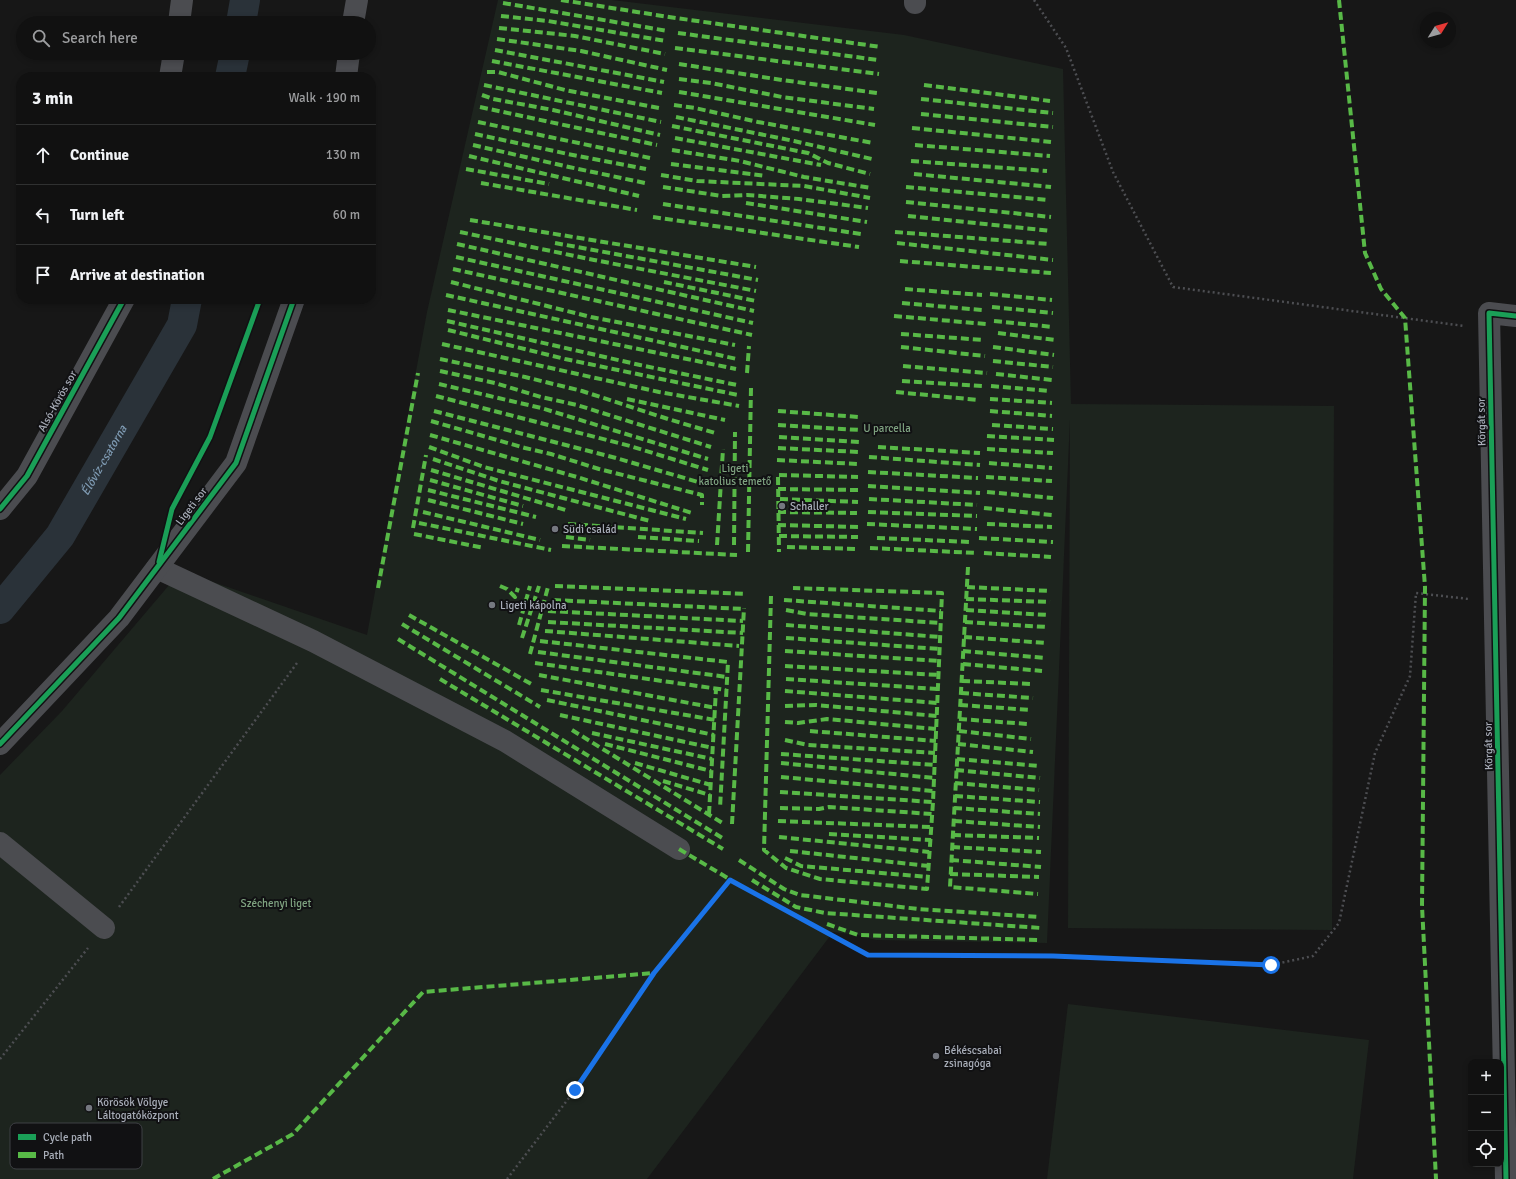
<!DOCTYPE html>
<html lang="en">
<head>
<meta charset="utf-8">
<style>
	:root { --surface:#111; --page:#1a1a1a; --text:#f1f3f6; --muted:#9c9d9f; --line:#303131 }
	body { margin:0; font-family:Signika,sans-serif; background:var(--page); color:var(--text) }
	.controls { position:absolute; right:12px; bottom:12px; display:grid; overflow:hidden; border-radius:8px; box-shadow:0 2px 6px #0003 }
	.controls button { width:36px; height:36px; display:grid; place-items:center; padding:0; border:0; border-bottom:1px solid var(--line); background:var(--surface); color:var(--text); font:20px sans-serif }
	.compass { position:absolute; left:1420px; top:12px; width:36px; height:36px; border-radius:50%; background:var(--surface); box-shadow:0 2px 6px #0003; rotate:53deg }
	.stop { position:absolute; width:12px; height:12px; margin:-9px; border:3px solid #1a73e8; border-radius:50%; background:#fff }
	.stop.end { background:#1a73e8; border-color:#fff; box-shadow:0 1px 4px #0008 }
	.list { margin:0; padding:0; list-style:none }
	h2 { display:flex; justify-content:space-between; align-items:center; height:52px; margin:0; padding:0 16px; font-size:17px }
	h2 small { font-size:13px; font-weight:400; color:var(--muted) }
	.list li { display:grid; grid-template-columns:26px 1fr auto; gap:12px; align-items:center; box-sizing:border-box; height:60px; padding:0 16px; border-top:1px solid var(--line) }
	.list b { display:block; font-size:15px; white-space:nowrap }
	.list em { font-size:13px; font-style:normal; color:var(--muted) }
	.icon { flex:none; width:22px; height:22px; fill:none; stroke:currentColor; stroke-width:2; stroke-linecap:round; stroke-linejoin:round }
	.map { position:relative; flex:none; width:1516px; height:1179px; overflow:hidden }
	.search { position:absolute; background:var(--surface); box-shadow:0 2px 6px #0003; left:16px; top:16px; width:360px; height:44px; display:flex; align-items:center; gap:10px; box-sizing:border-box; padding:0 14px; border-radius:22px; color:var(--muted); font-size:15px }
	.panel { position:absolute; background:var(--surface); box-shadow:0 2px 6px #0003; left:16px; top:72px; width:360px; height:232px; border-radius:16px }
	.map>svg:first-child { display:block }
</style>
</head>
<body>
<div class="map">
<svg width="1516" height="1179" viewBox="0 0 1516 1179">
	<rect width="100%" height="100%" fill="#171717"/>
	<g fill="#1d241e">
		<polygon points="498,0 612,0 904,35 1063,69 1071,404 1334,406 1332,930 1068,928 1070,419 1047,943 876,940 858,935 833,932 647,1179 0,1179 0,775 62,711 181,571 367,635 427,312"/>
		<polygon points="1068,1004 1369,1040 1353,1179 1047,1179"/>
	</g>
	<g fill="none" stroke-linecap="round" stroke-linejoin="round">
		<g stroke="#2a3239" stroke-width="30">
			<polyline points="241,23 245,0"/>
			<polyline points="230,77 235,53"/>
			<path id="s1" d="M 0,609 L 60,536 L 182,325 L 187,299"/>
		</g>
		<g stroke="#4d4e52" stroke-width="2.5" stroke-dasharray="2 3" stroke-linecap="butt">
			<polyline points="1034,0 1066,48 1113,172 1173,287 1464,326"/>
			<polyline points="119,907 297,663"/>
			<polyline points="0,1059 88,948"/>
			<polyline points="507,1179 575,1090 654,973 731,880 868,955 1053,956 1271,965 1313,956 1339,923 1375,753 1410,676 1416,593 1469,599"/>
		</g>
		<g stroke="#4b4c50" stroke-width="22">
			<polyline points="915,3 915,0"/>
			<polyline points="179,23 182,0"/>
			<polyline points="353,23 357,0"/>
			<polyline points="170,77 174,53"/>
			<polyline points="346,77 349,53"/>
			<polyline points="0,509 27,476 124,299"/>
			<polyline points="157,568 313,641 505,741 679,849"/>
			<polyline points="0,744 119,618 236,463 294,299"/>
			<polyline points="0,843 104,928"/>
			<polyline points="1506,1179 1489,313 1516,316"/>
		</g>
		<g stroke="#58b947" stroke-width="4" stroke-dasharray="8 4" stroke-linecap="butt">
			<polyline points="561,0 669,17 881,47"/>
			<polyline points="1339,0 1365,253 1381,289 1405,318 1425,587 1422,906 1436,1179"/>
			<polyline points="503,3 668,31"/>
			<polyline points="501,16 548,21 666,41"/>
			<polyline points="499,28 575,36 665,54"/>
			<polyline points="678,33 878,60"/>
			<polyline points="497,39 581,51 667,70"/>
			<polyline points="675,48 879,74"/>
			<polyline points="495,50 664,82"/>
			<polyline points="492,61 662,93"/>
			<polyline points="679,64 782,80 877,93"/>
			<polyline points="487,72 498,72 565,90 659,108"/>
			<polyline points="679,79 711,83 782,97 874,109"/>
			<polyline points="484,85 661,122"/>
			<polyline points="924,85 1050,101"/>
			<polyline points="679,92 875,125"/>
			<polyline points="482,95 493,99 553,110 660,135"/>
			<polyline points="921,99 1053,113"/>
			<polyline points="674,105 695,108 758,122 873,143"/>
			<polyline points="480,107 657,145"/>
			<polyline points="921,114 1053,127"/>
			<polyline points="676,117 794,141 872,159"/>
			<polyline points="478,122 650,158"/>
			<polyline points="672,126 808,153 828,163 870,174"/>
			<polyline points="912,128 1051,142"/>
			<polyline points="475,134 568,154 646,169"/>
			<polyline points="675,138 821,165"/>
			<polyline points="473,145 569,167 645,183"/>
			<polyline points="915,145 1050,156"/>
			<polyline points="672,150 740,161 804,177 871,188"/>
			<polyline points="469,156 639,196"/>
			<polyline points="911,161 1047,171"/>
			<polyline points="671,164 766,176"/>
			<polyline points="466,169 549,184"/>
			<polyline points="914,174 1051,187"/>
			<polyline points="661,175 697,181 804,186 870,198"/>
			<polyline points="481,183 637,210"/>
			<polyline points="663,187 722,196 747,195 799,199 868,208"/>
			<polyline points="906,187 1048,200"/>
			<polyline points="906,202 1051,217"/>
			<polyline points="746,203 867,222"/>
			<polyline points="663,204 861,234"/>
			<polyline points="908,216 1051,231"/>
			<polyline points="653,217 859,247"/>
			<polyline points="470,220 756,267"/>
			<polyline points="460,232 594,260 756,291"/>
			<polyline points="895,232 1049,244"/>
			<polyline points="555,243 758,280"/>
			<polyline points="897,243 1053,260"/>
			<polyline points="457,244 754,311"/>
			<polyline points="456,257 753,323"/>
			<polyline points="900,261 1051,273"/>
			<polyline points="453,269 752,335"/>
			<polyline points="451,282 591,317 735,345"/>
			<polyline points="664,282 756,301"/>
			<polyline points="905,289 982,295"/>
			<polyline points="990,294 1052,300"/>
			<polyline points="446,295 737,359"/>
			<polyline points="902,303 982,310"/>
			<polyline points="992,307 1053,313"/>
			<polyline points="448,310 736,369"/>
			<polyline points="894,316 986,324"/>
			<polyline points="447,321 640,365 737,385"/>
			<polyline points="994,321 1053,327"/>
			<polyline points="448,330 565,359 738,395"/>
			<polyline points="998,333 1055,340"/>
			<polyline points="901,334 984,340"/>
			<polyline points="442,344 659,392 739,406"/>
			<polyline points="901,347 985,356"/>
			<polyline points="993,347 1054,355"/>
			<polyline points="440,359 525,377 582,391 668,419 715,433"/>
			<polyline points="993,361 1053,367"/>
			<polyline points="903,366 987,373"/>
			<polyline points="440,371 495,383 541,397 577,405 711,447"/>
			<polyline points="747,373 749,346"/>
			<polyline points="996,374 1052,380"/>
			<polyline points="902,381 982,386"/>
			<polyline points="439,384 541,408 708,459"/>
			<polyline points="991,386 1050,391"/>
			<polyline points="896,392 978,400"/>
			<polyline points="436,396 630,446 708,470"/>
			<polyline points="627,399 725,420"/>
			<polyline points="990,399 1052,403"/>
			<polyline points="434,411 616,458 705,484"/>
			<polyline points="778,411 859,417"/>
			<polyline points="990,411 1052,416"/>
			<polyline points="431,421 525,448 551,454 599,469 702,495 702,505"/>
			<polyline points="778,425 860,430"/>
			<polyline points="992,425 1053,429"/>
			<polyline points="430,435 577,477 692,513"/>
			<polyline points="987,436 1054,440"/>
			<polyline points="779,437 859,442"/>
			<polyline points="429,447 484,467 686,519"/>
			<polyline points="878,447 980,453"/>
			<polyline points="778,448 860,452"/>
			<polyline points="987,449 1053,453"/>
			<polyline points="869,457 980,465"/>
			<polyline points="433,459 499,481 650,521"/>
			<polyline points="777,460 858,464"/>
			<polyline points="989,463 1052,468"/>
			<polyline points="431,470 569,511"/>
			<polyline points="868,472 978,478"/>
			<polyline points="779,475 858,477"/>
			<polyline points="778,477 779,552"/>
			<polyline points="986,477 1052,481"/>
			<polyline points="430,480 523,506"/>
			<polyline points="868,486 980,493"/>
			<polyline points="778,489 858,490"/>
			<polyline points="428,490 536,517"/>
			<polyline points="987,492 1053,498"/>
			<polyline points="780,499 858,502"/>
			<polyline points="869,499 977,505"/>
			<polyline points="428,500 523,524"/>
			<polyline points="984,508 1052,515"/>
			<polyline points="423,512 540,540"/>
			<polyline points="778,512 857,513"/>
			<polyline points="868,512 977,516"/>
			<polyline points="419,523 551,550"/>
			<polyline points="568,524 703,533"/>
			<polyline points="867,524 977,529"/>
			<polyline points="987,524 1052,527"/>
			<polyline points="778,525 860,527"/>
			<polyline points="413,528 426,455"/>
			<polyline points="414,534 484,548"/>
			<polyline points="779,536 858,537"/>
			<polyline points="566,537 590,540"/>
			<polyline points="638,537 699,541"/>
			<polyline points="877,538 971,542"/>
			<polyline points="979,538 1053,542"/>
			<polyline points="717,545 723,449"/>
			<polyline points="734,545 735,432"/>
			<polyline points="562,546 737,555"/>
			<polyline points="787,547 858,549"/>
			<polyline points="870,548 977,553"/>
			<polyline points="748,552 751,388"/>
			<polyline points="984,553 1051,557"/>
			<polyline points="968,567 950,887 1038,894"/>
			<polyline points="500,586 507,589 515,597 518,588"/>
			<polyline points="555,586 746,594"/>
			<polyline points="967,587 1050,591"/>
			<polyline points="378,588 418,373"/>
			<polyline points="771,596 764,850 786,868 820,879 927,889 933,802 942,593 793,588"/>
			<polyline points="966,599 1050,602"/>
			<polyline points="553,600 744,609"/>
			<polyline points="784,600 941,611"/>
			<polyline points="786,610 807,614 941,623"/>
			<polyline points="966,610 1048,615"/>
			<polyline points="548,611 743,621"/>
			<polyline points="409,615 533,685"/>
			<polyline points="548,622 743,633"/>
			<polyline points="965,622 1047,627"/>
			<polyline points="402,624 540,707"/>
			<polyline points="519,625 530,586"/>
			<polyline points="786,625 940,637"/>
			<polyline points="545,631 739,646"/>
			<polyline points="964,637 1046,643"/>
			<polyline points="522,638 539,586"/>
			<polyline points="786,638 940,649"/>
			<polyline points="398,639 724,839"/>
			<polyline points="540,641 728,662 720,808"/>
			<polyline points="785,651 939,661"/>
			<polyline points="963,651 1046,658"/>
			<polyline points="538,652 727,677"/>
			<polyline points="530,654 548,587"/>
			<polyline points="535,663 726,690"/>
			<polyline points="963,664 1042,671"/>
			<polyline points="785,666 939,675"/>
			<polyline points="539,675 716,708"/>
			<polyline points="440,679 723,849"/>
			<polyline points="786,679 938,689"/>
			<polyline points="962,681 1032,684"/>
			<polyline points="541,690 715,720"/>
			<polyline points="785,691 938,703"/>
			<polyline points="961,693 1033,698"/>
			<polyline points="547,700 714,735"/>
			<polyline points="960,705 1031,710"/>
			<polyline points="785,706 816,705 937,716"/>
			<polyline points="560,715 713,748"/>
			<polyline points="959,719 1028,724"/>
			<polyline points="785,722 798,723 827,719 936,729"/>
			<polyline points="572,730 724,824"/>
			<polyline points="810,731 936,741"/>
			<polyline points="959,731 1031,739"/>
			<polyline points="592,733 712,759"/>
			<polyline points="785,740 808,745 935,753"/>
			<polyline points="605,744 711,771"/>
			<polyline points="958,744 1033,752"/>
			<polyline points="781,754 935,765"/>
			<polyline points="957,759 1039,766"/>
			<polyline points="635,763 711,785"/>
			<polyline points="781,763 934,778"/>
			<polyline points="956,770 1040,778"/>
			<polyline points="781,777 933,791"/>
			<polyline points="663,781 710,795"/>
			<polyline points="955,783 1039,790"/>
			<polyline points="780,792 933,802"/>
			<polyline points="955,796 1040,802"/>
			<polyline points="780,808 819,809 829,807 932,814"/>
			<polyline points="954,808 1040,814"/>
			<polyline points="709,814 716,689"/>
			<polyline points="778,821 931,827"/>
			<polyline points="954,821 1040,827"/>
			<polyline points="732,824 744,608"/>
			<polyline points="829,834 931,840"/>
			<polyline points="953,835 1039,838"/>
			<polyline points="779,837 929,852"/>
			<polyline points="952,847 1041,852"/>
			<polyline points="679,849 731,880"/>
			<polyline points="790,851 929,866"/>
			<polyline points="785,858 801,866 928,877"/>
			<polyline points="739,860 784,889 800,895 918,909 1040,917"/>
			<polyline points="951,860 1041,867"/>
			<polyline points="950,874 1039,877"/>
			<polyline points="752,880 796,907 825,913 1041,928"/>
			<polyline points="827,924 858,935 1040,940"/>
			<polyline points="213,1179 293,1134 423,992 654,973"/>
		</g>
		<g stroke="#111113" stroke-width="8">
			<g id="cycleway">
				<polyline points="0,509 27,476 124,299"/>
				<polyline points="159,562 172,509 210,437 260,299"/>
				<polyline points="0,744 119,618 236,463 294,299"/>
				<polyline points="1506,1179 1489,313 1516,316"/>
			</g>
		</g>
		<use href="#cycleway" stroke="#1a9f57" stroke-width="5"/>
	</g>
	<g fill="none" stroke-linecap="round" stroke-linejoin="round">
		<polyline stroke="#1a73e8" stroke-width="5" points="575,1090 654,973 730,880 868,955 1053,956 1271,965"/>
	</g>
	<g fill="#757880" stroke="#111113" stroke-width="1.5">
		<circle cx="782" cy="506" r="4"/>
		<circle cx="555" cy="529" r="4"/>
		<circle cx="492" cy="605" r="4"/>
		<circle cx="936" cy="1056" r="4"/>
		<circle cx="89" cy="1108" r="4"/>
	</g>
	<g text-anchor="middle" stroke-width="4" stroke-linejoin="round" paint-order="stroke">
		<g font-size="11" fill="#a8adb8" stroke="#111113">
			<text transform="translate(57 401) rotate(-61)" y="4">Alsó-Körös sor</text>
			<text transform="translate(1481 422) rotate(-91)" y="4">Körgát sor</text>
			<text transform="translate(191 506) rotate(-53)" y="4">Ligeti sor</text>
			<text transform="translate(1488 746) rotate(-91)" y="4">Körgát sor</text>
		</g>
		<g font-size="11" fill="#7fa381" stroke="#111113">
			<text x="887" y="432">U parcella</text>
			<text x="735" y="472">Ligeti<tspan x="735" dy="13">katolius temető</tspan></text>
			<text x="276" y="907">Széchenyi liget</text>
		</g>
		<g font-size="11" fill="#a8adb8" stroke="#111113" text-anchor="start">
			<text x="790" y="510">Schaller</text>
			<text x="563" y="533">Südi család</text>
			<text x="500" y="609">Ligeti kápolna</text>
			<text x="944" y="1054">Békéscsabai<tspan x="944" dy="13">zsinagóga</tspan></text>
			<text x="97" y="1106">Körösök Völgye<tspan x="97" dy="13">Láltogatóközpont</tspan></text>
		</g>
		<g font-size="12" font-style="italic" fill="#7f9bb3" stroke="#111113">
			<text dy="4" stroke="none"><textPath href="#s1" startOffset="182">Élővíz-csatorna</textPath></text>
		</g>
	</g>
	<rect x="10" y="1123" width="132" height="46" rx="6" fill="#111113" stroke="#3e4045" stroke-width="1"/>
	<rect x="18" y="1134" width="18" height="6" fill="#1a9f57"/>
	<rect x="18" y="1152" width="18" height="6" fill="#58b947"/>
	<g font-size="11" fill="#a8adb8">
		<text x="43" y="1141">Cycle path</text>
		<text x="43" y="1159">Path</text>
	</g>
</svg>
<div class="controls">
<button>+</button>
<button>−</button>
<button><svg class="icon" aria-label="locate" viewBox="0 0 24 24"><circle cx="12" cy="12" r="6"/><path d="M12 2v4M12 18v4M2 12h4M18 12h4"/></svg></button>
</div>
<svg class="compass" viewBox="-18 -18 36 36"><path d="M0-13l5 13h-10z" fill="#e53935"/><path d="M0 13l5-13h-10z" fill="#9c9d9f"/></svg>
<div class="stop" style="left:1271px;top:965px"></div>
<div class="stop end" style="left:575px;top:1090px"></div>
<div class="search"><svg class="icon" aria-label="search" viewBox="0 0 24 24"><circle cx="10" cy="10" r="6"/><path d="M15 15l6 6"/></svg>Search here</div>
<section class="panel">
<h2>3 min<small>Walk · 190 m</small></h2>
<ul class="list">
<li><svg class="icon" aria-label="ahead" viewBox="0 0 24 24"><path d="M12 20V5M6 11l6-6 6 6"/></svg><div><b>Continue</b></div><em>130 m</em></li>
<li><svg class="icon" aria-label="left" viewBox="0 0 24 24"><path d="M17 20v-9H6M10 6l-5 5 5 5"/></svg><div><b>Turn left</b></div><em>60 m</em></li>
<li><svg class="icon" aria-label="arrive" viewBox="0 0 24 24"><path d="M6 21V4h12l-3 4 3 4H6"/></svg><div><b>Arrive at destination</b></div></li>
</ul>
</section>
</div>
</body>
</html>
